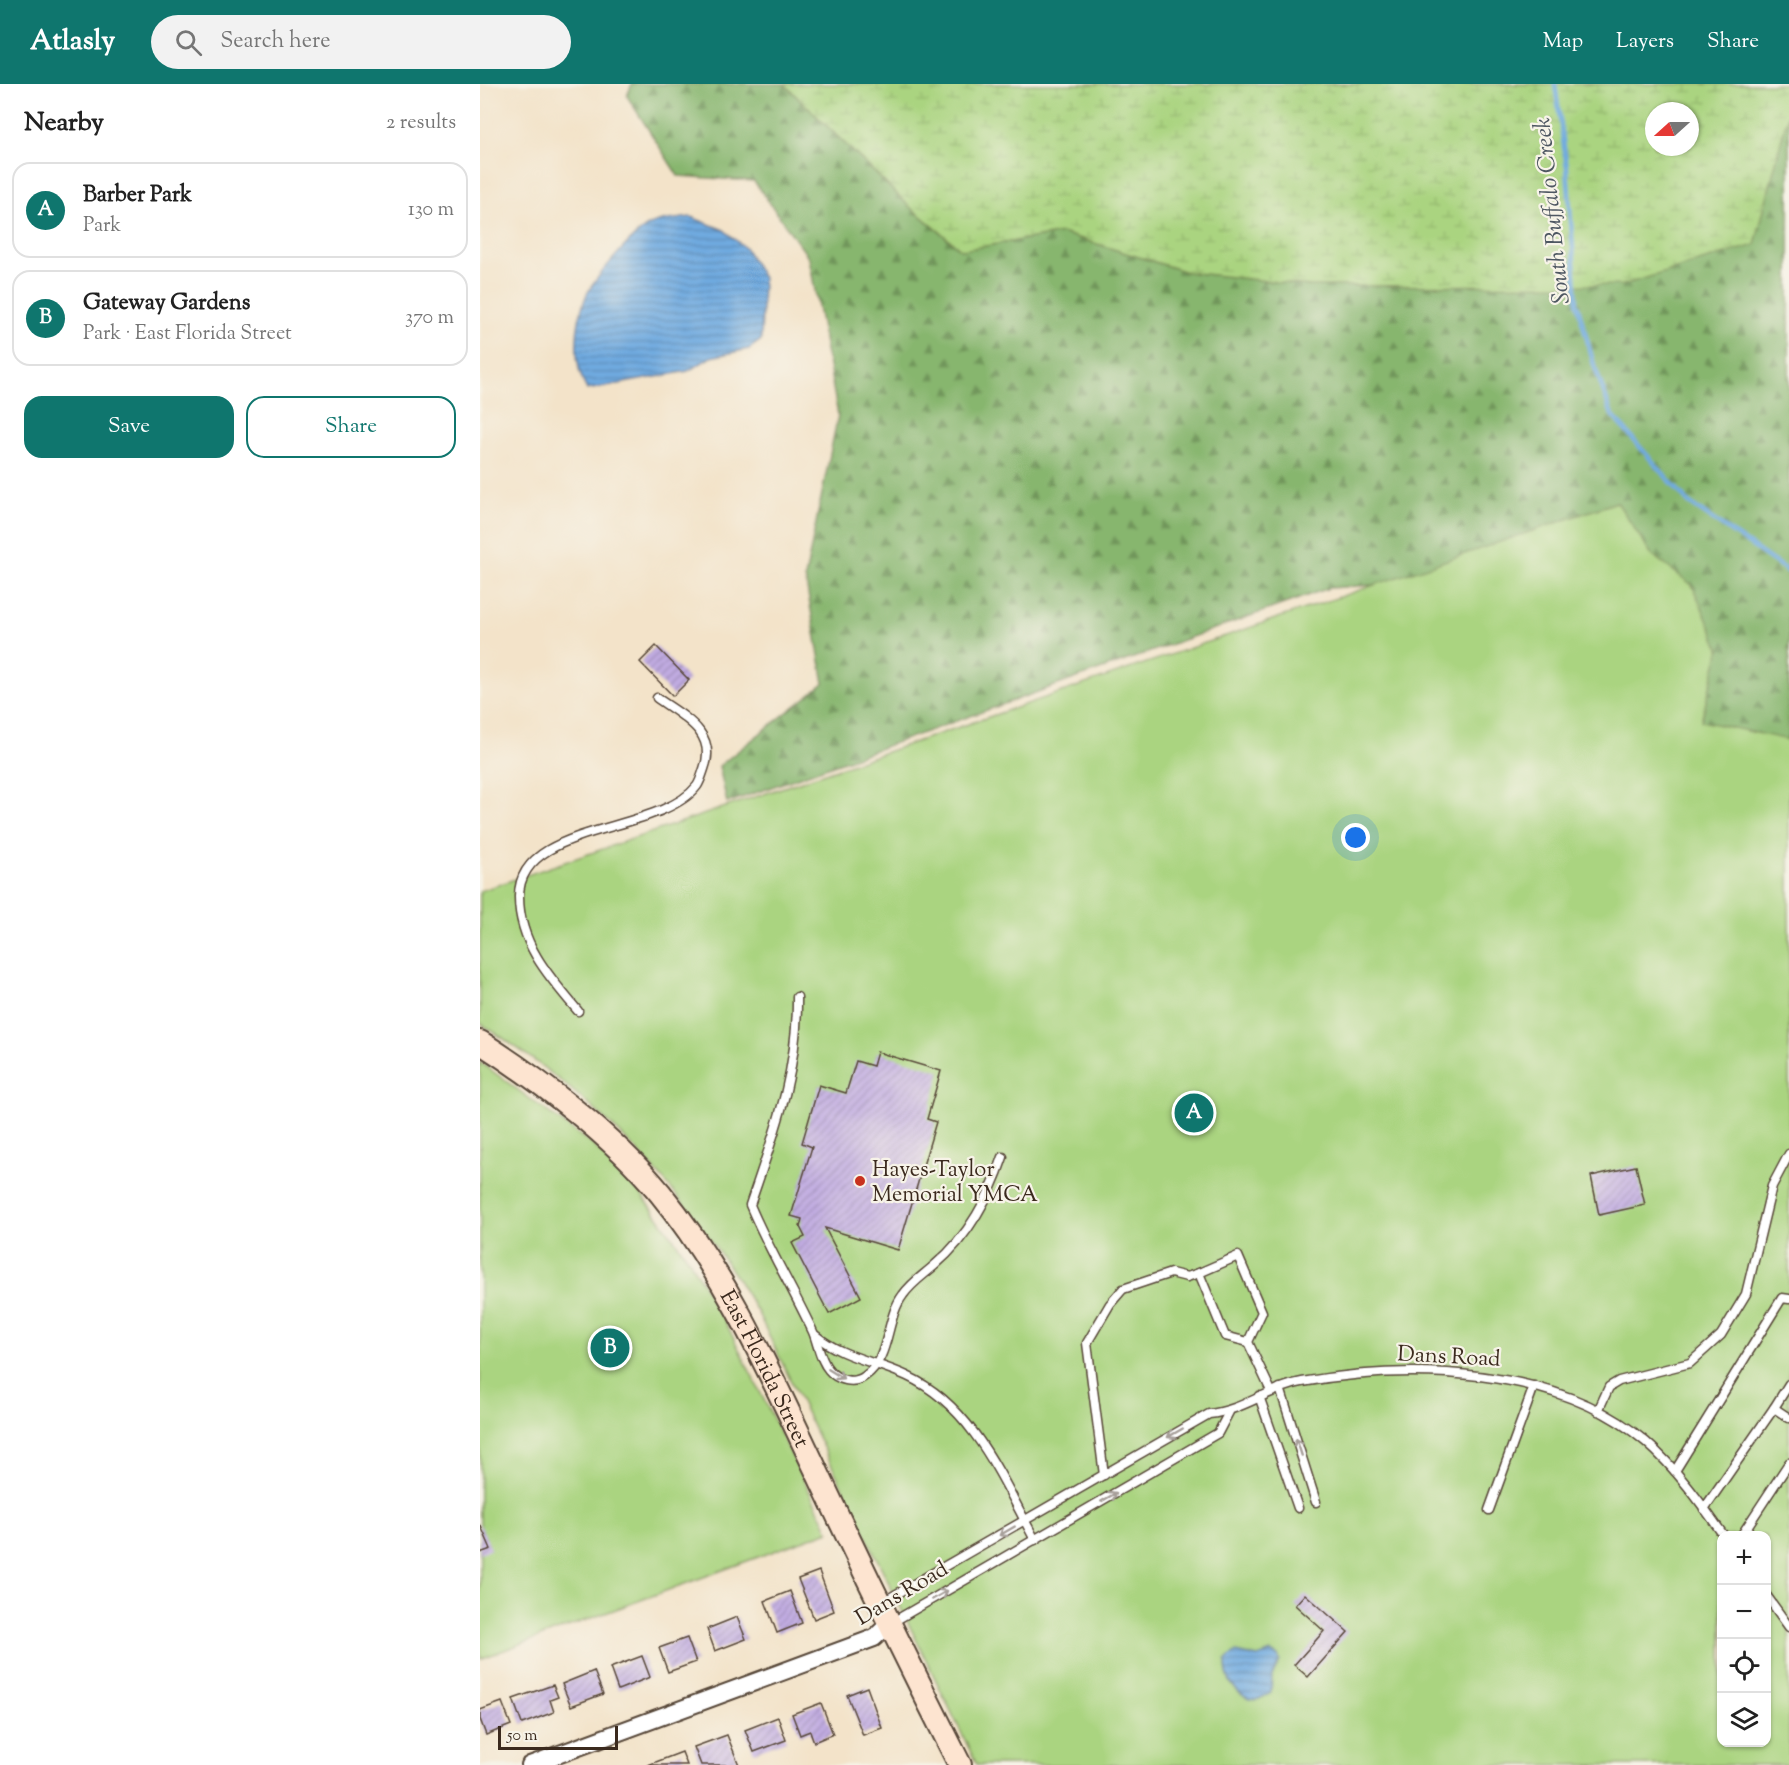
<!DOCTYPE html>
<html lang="en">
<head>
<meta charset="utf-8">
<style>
	:root { --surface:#fff; --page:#f2f2f2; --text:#222; --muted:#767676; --line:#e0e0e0; --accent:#0f766e }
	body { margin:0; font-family:"Sorts Mill Goudy",serif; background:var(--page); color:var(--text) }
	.controls { position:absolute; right:18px; bottom:18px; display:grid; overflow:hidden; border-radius:12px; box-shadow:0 2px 4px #0004 }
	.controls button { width:54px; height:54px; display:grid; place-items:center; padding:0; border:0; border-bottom:2px solid var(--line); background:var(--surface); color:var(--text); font:30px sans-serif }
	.compass { position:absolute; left:1165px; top:18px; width:54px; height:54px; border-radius:50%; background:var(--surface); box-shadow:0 2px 4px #0004; rotate:249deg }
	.scale { position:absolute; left:18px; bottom:15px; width:120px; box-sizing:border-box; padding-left:6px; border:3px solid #3b2a1e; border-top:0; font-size:16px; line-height:21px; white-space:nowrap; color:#3b2a1e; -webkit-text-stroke:4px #f7f3e8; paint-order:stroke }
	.you { position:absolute; left:876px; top:754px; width:21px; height:21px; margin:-15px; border:4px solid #fff; border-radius:50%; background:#1a73e8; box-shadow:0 0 0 9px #1a73e833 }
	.badge { display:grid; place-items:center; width:39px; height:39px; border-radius:50%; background:var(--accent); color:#fff; font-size:20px; font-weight:700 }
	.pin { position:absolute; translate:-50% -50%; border:3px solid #fff; box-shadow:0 2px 6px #0006 }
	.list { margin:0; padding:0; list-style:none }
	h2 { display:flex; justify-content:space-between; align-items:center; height:78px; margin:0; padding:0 24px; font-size:26px }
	h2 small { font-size:20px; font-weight:400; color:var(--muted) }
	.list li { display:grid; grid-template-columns:39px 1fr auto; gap:18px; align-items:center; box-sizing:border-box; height:96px; margin:0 12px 12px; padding:0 12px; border:2px solid var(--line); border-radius:18px }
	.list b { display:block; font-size:22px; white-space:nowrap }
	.list p { margin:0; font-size:20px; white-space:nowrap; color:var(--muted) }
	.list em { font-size:20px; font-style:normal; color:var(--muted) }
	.actions { display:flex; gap:12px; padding:18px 24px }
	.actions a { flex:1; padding:14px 0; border:2px solid var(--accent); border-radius:18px; text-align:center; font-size:21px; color:var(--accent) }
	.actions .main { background:var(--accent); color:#fff }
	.icon { flex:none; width:33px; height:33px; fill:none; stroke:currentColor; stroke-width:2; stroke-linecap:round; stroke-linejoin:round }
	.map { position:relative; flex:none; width:1309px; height:1681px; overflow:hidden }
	header { display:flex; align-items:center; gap:36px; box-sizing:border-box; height:84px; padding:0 30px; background:var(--accent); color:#fff }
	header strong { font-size:28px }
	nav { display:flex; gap:33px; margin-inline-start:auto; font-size:21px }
	.search { width:420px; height:54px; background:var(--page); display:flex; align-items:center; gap:15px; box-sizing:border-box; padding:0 21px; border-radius:33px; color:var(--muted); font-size:22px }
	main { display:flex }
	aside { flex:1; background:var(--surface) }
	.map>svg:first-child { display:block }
</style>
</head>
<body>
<header>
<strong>Atlasly</strong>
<div class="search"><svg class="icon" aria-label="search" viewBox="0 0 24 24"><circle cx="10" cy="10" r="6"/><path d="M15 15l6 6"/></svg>Search here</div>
<nav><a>Map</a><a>Layers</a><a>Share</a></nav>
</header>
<main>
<aside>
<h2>Nearby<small>2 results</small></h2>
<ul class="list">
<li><span class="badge">A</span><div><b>Barber Park</b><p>Park</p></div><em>130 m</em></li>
<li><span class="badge">B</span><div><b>Gateway Gardens</b><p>Park · East Florida Street</p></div><em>370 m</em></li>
</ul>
<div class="actions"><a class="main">Save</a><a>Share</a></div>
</aside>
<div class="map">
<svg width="1309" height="1681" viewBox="0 0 1309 1681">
	<defs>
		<pattern id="forest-firs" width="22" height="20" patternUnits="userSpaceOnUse" patternTransform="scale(1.5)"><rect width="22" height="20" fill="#87b66e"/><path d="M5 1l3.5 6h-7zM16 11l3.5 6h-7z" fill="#70945a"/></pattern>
		<pattern id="wetland-marsh" width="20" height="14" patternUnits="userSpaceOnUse" patternTransform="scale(1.5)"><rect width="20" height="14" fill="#aad480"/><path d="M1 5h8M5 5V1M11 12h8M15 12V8" fill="none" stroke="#93b66e"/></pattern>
		<pattern id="water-rules" width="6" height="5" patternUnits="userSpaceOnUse" patternTransform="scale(1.5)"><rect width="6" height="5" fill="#70aae0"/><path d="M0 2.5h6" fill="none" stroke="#5d8bb5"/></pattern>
		<pattern id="building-hatch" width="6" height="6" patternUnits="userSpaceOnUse" patternTransform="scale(1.5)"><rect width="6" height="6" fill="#c1ace2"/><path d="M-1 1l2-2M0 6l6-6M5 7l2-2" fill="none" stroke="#9e8cb7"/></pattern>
	</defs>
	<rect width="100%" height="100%" fill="#f7f3e8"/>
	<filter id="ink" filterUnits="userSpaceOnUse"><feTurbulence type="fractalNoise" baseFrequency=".0167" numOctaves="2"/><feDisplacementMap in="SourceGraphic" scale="12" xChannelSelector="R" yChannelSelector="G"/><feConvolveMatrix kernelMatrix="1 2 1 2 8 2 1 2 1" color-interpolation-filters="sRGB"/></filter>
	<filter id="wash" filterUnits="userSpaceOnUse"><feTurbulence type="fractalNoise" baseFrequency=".008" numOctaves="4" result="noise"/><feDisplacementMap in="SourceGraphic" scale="24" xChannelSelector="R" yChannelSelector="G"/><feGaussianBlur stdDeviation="1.35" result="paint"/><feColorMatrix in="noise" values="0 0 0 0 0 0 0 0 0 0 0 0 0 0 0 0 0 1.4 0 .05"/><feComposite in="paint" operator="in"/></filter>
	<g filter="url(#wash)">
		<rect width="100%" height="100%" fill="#f3e3c9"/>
		<polygon fill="url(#forest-firs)" stroke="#617046" stroke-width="1.5" points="152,0 304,0 430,123 481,166 582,149 707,188 830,202 1309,26 1309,740 938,498 849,504 247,719 239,682 344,599 325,493 358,331 329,174 274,97 198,92 147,12"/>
		<path fill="url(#wetland-marsh)" stroke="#727f4f" stroke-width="1.5" fill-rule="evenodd" d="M 304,0 L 1309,0 L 1309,26 L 1275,161 L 1143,201 L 830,202 L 707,188 L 582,149 L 482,166 L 430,123 ZM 1174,27 L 1210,27 L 1210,63 L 1174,63 Z"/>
		<g fill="#aad480" stroke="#727f4f" stroke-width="1.5" fill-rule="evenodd">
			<path d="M 1137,418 L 1172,471 L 1212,501 L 1240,565 L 1221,637 L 1309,656 L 1309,1681 L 497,1681 L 277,1227 C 203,1103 121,1017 0,939 L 0,807 ZM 1242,1452 L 1286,1452 L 1286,1658 L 1242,1658 Z"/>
			<polygon points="0,978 114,1062 162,1111 207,1173 244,1235 349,1447 0,1575"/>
		</g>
		<g fill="url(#water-rules)" stroke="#566a7f" stroke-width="1.5">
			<path d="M 211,133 L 244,146 L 266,165 L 283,194 L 281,256 L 269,265 L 231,273 L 208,287 L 107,306 C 92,280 95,240 106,212 C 114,195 153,149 170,141 C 181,135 199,135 211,133 Z"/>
			<path d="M 756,1568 L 778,1573 L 791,1568 L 798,1572 L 800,1577 L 792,1592 L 791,1609 L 777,1616 L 769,1615 C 753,1607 745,1595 746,1576 Z"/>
		</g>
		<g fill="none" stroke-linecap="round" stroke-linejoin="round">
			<polyline stroke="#70aae0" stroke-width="4.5" points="1075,0 1087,84 1097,219 1114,281 1132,331 1209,419 1309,488"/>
		</g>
		<g id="blocks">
			<g fill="url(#building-hatch)">
				<polygon points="176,562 209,596 193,612 160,578"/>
				<polygon points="397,968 461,987 447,1035 456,1038 418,1166 345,1144 381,1213 349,1230 312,1159 325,1153 320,1143 322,1135 311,1132 332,1063 322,1059 339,1001 366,1009 376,977 393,982"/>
				<polygon points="1156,1082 1165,1121 1119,1131 1111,1092"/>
				<polygon points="0,1440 11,1465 0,1469"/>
				<polygon points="339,1487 354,1527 334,1535 318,1495"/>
				<polygon points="310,1507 322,1539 297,1549 285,1517"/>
				<polygon points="825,1510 868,1548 828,1593 814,1581 844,1547 815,1521"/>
				<polygon points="257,1533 266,1555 235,1567 227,1545"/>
				<polygon points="207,1554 216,1578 188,1588 179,1564"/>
				<polygon points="162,1572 170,1593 138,1606 130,1584"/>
				<polygon points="114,1587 123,1610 91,1622 82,1600"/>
				<polygon points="73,1601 78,1613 70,1616 74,1628 42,1640 33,1615"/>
				<polygon points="387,1603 402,1644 383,1651 367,1611"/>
				<polygon points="22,1618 31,1641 6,1651 0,1635 0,1626"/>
				<polygon points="341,1619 353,1650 334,1658 330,1647 320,1651 312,1630"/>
				<polygon points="298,1633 306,1656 274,1668 265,1646"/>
				<polygon points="247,1651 259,1681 221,1681 214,1663"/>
				<polygon points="202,1668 207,1681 168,1681"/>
			</g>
		</g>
	</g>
	<g filter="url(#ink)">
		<use href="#blocks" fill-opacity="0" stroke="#574638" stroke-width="1.5"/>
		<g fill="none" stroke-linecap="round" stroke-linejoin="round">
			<g stroke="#574638" stroke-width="11">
				<g id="lane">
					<path d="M 317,913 C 318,989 294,1050 270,1121 C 288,1164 313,1205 333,1248 C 338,1260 340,1276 349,1286 C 357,1296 374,1301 385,1292 C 411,1274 405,1235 423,1211 C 433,1197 444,1191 456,1180 C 488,1153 510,1112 523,1073"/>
					<path d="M 98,927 C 69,893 39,859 39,813 C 38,738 179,751 217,702 C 220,698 222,691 224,685 C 238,648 202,632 177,614"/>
					<path d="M 335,1251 C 363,1274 395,1277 427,1292 C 493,1322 522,1395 555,1456"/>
					<polyline points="768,1258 782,1228 758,1172 719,1189 745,1252 768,1258 791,1307"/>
					<polyline points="1309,1300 1294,1324 1309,1334"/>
					<polyline points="800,1304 836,1418"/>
					<polyline points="779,1312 818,1424"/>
					<polyline points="1118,1327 1129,1303 1139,1297 1210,1279 1241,1251 1266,1210 1292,1102 1309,1070"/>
					<polyline points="1195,1387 1302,1214 1309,1215"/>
					<polyline points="624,1391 607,1259 630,1220 643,1205 691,1189 707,1193 719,1189"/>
					<polyline points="1224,1425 1294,1324"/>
					<polyline points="1009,1426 1054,1302"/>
					<polyline points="1261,1452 1309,1379"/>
					<polyline points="1286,1511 1309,1543"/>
					<path d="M 401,1519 L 729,1330 C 762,1327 789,1304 822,1298 C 931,1279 1077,1282 1166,1358 C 1196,1384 1221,1419 1244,1452"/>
					<polyline points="411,1539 738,1349 749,1328"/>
				</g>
			</g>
			<g stroke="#574638" stroke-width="20">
				<polyline id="street" points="50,1681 394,1554 409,1540"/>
			</g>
			<g stroke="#574638" stroke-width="26">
				<g id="secondary">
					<path id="s1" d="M 0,958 C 61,997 133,1052 180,1109 C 248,1192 291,1292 337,1388 C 383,1486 431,1584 480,1681"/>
				</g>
			</g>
			<use href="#lane" stroke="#fff" stroke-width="8"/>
			<use href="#street" stroke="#fff" stroke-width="16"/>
			<use href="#secondary" stroke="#fde4d0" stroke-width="22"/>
		</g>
		<defs><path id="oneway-shaft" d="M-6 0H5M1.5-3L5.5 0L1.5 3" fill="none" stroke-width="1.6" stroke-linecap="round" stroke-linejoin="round" transform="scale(1.5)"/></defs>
		<g stroke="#a79f9a">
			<use href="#oneway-shaft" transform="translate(356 1290) rotate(32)"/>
			<use href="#oneway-shaft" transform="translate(695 1349) rotate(150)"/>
			<use href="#oneway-shaft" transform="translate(819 1363) rotate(-108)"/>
			<use href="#oneway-shaft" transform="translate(629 1413) rotate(-30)"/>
			<use href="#oneway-shaft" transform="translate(527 1447) rotate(150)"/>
			<use href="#oneway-shaft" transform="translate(460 1511) rotate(-30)"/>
		</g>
	</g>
	<circle fill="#c8321e" stroke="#f7f3e8" stroke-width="2" cx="380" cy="1097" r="6"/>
	<g text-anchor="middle" stroke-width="4.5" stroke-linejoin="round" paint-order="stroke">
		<g font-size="22" fill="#3b2a1e" stroke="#f7f3e8" text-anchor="start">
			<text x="392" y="1092">Hayes-Taylor<tspan x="392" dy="25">Memorial YMCA</tspan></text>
		</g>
		<g font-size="22" fill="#3b2a1e" stroke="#f7f3e8">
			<text transform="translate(969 1271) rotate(3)" y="8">Dans Road</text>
			<text dy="8" stroke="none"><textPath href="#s1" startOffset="441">East Florida Street</textPath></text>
			<text transform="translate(421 1508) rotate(-31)" y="8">Dans Road</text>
		</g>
		<g font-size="24" font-style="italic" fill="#4e5762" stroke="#f7f3e8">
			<text transform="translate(1071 127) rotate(-96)" y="8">South Buffalo Creek</text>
		</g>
	</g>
</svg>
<div class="controls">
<button>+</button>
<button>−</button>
<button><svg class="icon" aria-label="locate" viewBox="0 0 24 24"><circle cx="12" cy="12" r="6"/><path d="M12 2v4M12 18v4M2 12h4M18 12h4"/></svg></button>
<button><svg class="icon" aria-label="layers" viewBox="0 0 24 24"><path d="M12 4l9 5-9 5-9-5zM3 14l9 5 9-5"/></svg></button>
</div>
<svg class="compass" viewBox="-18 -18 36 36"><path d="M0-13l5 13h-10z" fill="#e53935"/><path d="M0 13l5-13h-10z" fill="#767676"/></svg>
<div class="scale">50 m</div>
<div class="you"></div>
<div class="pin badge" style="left:714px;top:1029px">A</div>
<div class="pin badge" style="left:130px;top:1264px">B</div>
</div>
</main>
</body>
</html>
